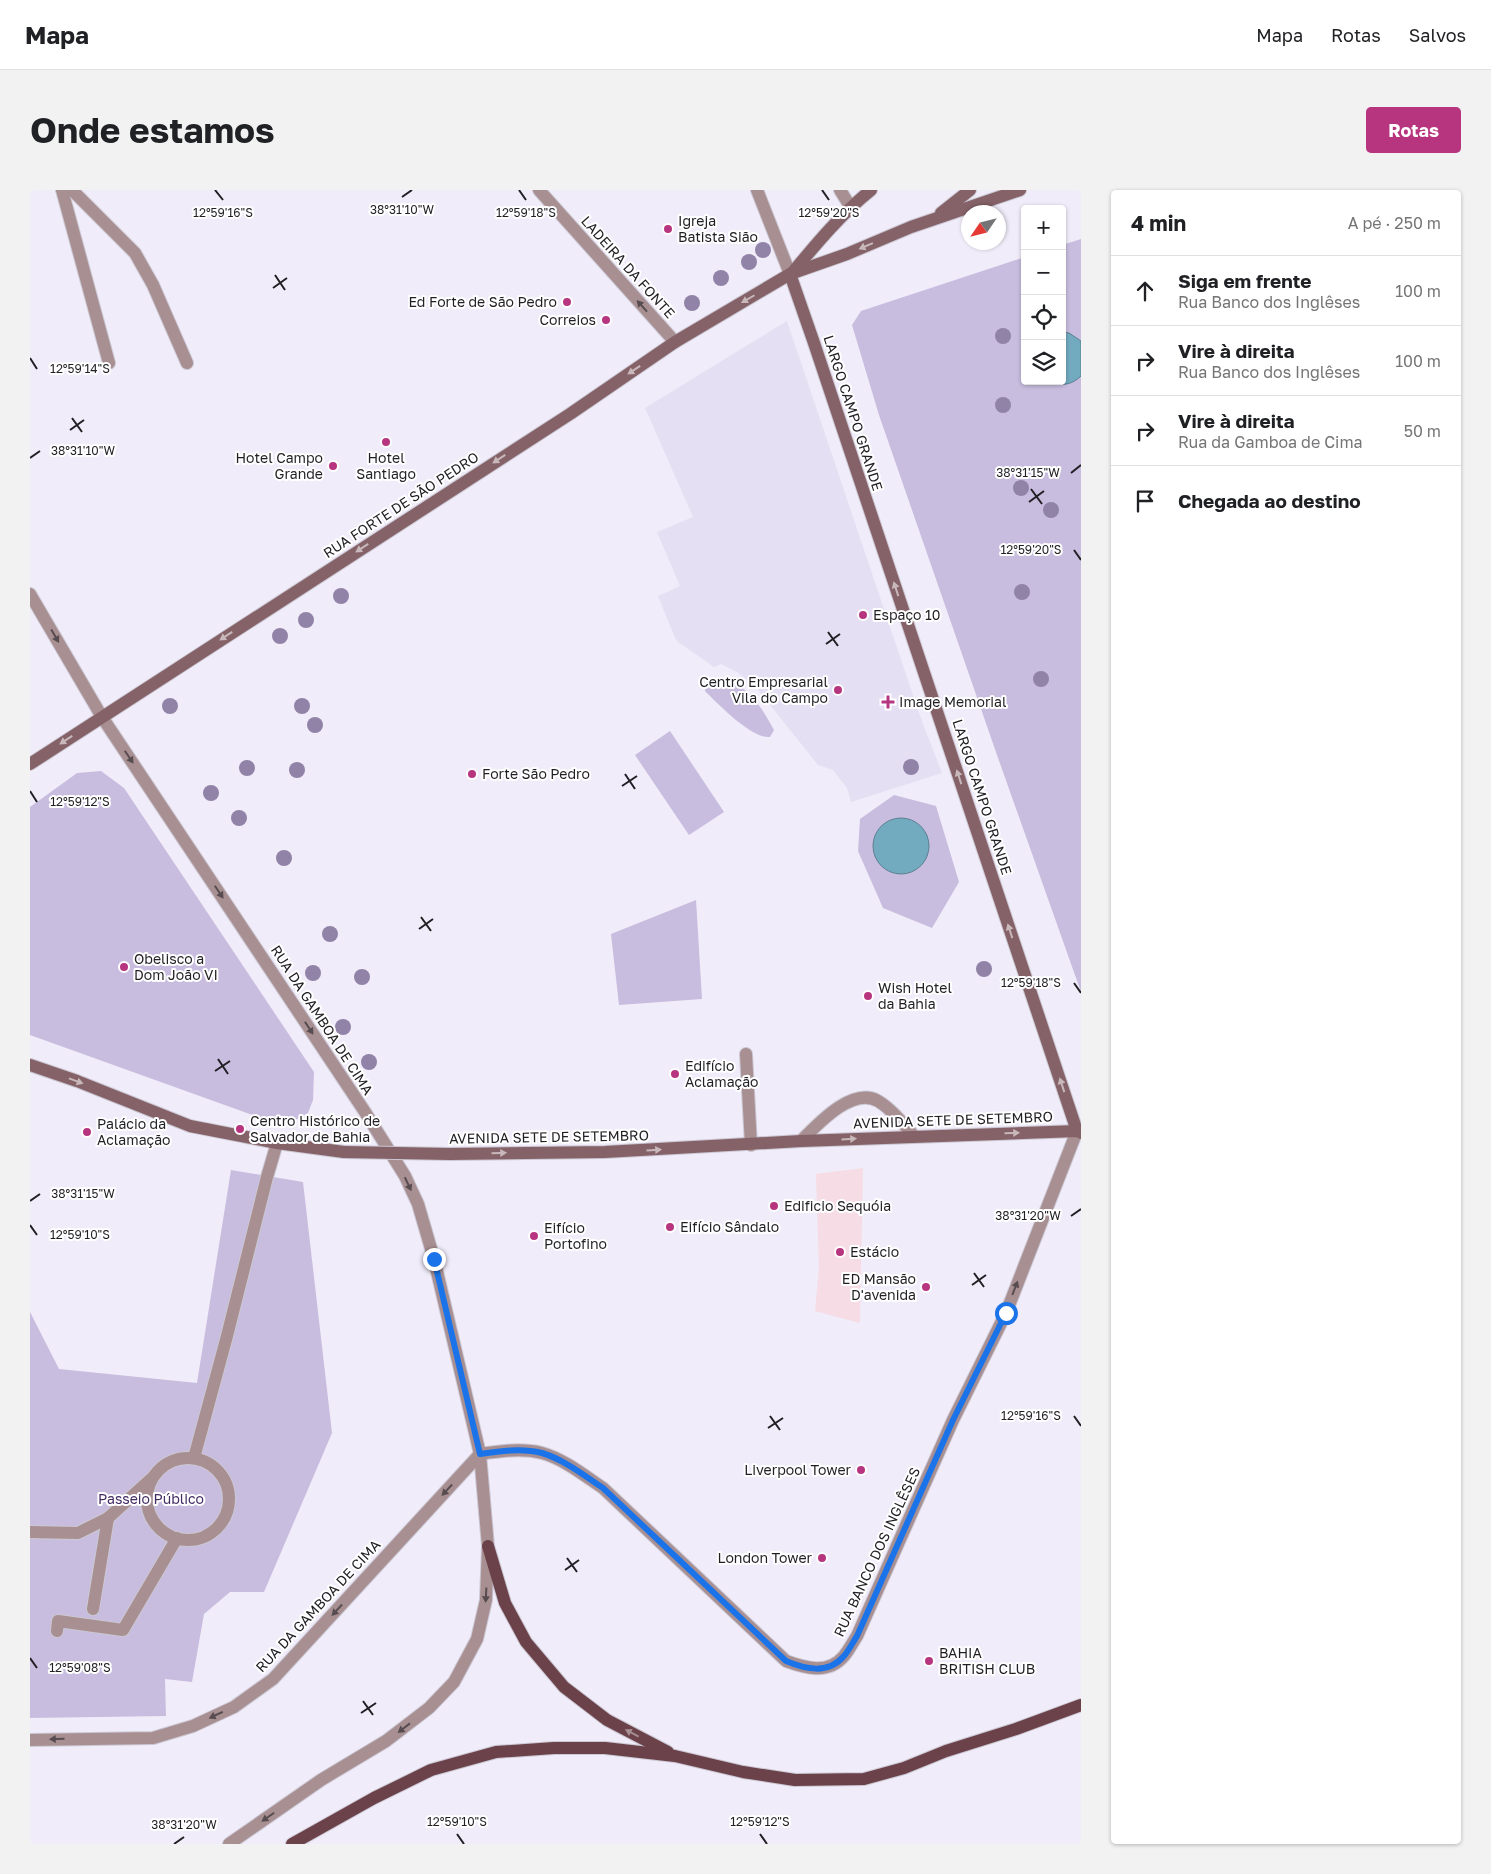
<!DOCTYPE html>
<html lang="pt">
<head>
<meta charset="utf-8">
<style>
	:root { --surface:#fff; --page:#f2f2f2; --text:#202124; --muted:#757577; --line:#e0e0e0; --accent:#b7357f }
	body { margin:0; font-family:"Golos Text",sans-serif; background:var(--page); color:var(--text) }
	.controls { position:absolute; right:15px; top:15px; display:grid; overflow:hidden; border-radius:5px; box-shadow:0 1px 4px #0004 }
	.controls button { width:45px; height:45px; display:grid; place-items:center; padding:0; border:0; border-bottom:1px solid var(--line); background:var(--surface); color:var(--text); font:25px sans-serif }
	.compass { position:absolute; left:931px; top:15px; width:45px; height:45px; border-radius:50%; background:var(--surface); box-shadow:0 1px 4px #0004; rotate:235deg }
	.stop { position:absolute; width:15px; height:15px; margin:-11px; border:4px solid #1a73e8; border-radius:50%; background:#fff }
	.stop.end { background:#1a73e8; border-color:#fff; box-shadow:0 1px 5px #0008 }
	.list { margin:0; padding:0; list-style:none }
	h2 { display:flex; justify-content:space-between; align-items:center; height:65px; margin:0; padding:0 20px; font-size:21px }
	h2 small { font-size:16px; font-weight:400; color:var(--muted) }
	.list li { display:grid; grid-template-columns:32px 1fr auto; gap:15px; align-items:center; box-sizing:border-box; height:70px; padding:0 20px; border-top:1px solid var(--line) }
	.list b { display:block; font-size:19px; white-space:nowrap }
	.list p { margin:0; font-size:16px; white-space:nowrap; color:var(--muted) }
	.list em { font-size:16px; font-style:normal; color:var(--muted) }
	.icon { flex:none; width:28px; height:28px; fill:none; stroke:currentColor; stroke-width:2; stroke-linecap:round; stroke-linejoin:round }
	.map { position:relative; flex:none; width:1051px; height:1654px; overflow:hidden; border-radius:5px }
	header { display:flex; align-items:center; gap:30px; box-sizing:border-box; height:70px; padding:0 25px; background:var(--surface); border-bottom:1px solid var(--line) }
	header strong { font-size:24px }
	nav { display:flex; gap:28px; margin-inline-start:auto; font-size:18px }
	.intro { display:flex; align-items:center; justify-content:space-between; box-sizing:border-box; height:120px; padding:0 30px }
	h1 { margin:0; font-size:35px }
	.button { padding:12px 22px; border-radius:5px; background:var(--accent); color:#fff; font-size:18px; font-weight:700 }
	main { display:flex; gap:30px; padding:0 30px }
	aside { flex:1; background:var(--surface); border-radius:5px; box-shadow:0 1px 4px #0004 }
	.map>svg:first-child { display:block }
</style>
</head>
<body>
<header>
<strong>Mapa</strong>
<nav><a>Mapa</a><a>Rotas</a><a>Salvos</a></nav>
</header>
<div class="intro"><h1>Onde estamos</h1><a class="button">Rotas</a></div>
<main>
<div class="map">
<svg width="1051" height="1654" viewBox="0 0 1051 1654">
	<rect width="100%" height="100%" fill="#f0ecf9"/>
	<polygon fill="#e5dff3" points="757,131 890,526 912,583 821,612 817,598 803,580 788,575 725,496 707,482 691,474 684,477 648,452 645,448 628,406 650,396 627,342 663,327 615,218"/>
	<polygon fill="#f6dce4" points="833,978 830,1133 785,1121 789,1079 786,984"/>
	<g fill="#c8bdde">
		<polygon points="1051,49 1051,802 967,565 849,225 822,135 831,121 995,67 995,191 1032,191 1032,55"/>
		<path d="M 677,489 C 689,491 702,492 712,498 C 725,506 737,527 744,540 L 740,547 C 722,549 688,514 675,501 L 675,494 Z"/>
		<polygon points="640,541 694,622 659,645 605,565"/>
		<polygon points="71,581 94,598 284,882 283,910 278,923 260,933 239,931 0,845 0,617 47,583"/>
		<polygon points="864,605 906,616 929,692 902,738 853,718 828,661 830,629"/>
		<polygon points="666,710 672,809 589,815 581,744"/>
		<polygon points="201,980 273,992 302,1243 234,1402 200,1402 174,1424 162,1492 135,1489 136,1526 0,1528 0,1122 29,1179 167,1193"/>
	</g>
	<g fill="#72aac0" stroke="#5a8091">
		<path d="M 1032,142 L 1039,143 L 1051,151 L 1051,186 C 1042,195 1030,197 1019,191 L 1032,191 Z"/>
		<circle cx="871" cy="656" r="28"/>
	</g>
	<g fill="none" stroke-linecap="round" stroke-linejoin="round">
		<g stroke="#cbc7d3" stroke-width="14">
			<g id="service">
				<polyline points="32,0 79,173"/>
				<polyline points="42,0 105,63 123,95 157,173"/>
				<polyline points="810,0 820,16"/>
				<polyline points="716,864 721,955"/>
				<path d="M 771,951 C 787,935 822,896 848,911 C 862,919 874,935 884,946"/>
				<polyline points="164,1268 197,1146 237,987 247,953"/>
				<circle cx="158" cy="1309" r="41"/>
				<polyline points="0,1342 48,1343 78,1328 121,1289"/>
				<polyline points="63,1419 78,1328"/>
				<polyline points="27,1441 28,1431 93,1440 147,1348"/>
			</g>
		</g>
		<g stroke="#cbc7d3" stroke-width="14">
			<g id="minor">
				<polyline points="509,0 645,152"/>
				<polyline points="727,0 760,84"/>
				<path d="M 0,1550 L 123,1548 L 163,1536 L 204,1517 L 243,1489 L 450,1264 C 471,1261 492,1258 512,1263 C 534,1269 555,1286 573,1298 L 756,1471 C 775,1478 798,1485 814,1466 C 819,1460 823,1452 827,1446 L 923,1230 L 976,1123 L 1047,941"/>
			</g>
		</g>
		<g stroke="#cbc7d3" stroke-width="14">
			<polyline id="tertiary" points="0,404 72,527 335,922 375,986 388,1014 404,1069 450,1264 458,1356 456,1410 447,1449 424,1492 399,1518 356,1551 291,1590 199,1654"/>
		</g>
		<g stroke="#cbc7d3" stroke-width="14">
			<g id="secondary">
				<polyline points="911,23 940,0"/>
				<path d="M 762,83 C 787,53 811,24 841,0"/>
				<polyline points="760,84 784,153 1047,941"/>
				<polyline points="0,574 540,224 645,152 760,84 817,64 881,37 990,0"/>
				<polyline points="0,875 47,891 160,936 247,953 314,962"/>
				<polyline points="420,964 575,962 771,951 1047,941 1051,943"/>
			</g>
		</g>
		<g stroke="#cbc7d3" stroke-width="14">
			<g id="primary">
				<polyline points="458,1356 475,1413 496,1452 534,1497 577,1530 638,1562"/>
				<polyline points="262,1654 344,1608 401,1580 466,1562 524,1558 575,1558 645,1566 713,1582 765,1590 834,1589 874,1578 916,1561 986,1539 1051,1515"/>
			</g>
		</g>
		<use href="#service" stroke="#a88f92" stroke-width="12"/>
		<use href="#minor" stroke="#a88f92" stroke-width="12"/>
		<use href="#tertiary" stroke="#a88f92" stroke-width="12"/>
		<use href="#secondary" stroke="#856267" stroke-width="12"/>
		<use href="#primary" stroke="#6b4249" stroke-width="12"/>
		<g stroke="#cbc7d3" stroke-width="14" stroke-linecap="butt">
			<polyline id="secondary-bridge" points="314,962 420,964"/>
		</g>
		<use href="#secondary-bridge" stroke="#856267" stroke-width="12"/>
	</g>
	<g fill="#9182a7">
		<circle cx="733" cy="60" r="8"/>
		<circle cx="719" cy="72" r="8"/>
		<circle cx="691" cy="88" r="8"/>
		<circle cx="662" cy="113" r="8"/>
		<circle cx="973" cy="146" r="8"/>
		<circle cx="973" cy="215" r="8"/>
		<circle cx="991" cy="298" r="8"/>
		<circle cx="1021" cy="320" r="8"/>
		<circle cx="992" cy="402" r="8"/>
		<circle cx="311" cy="406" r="8"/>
		<circle cx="276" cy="430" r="8"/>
		<circle cx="250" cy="446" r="8"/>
		<circle cx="1011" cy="489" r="8"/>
		<circle cx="140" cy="516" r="8"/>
		<circle cx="272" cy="516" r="8"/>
		<circle cx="285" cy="535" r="8"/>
		<circle cx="881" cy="577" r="8"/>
		<circle cx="217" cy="578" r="8"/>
		<circle cx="267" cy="580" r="8"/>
		<circle cx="181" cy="603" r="8"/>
		<circle cx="209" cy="628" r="8"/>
		<circle cx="254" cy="668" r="8"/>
		<circle cx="300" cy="744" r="8"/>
		<circle cx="954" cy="779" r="8"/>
		<circle cx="283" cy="783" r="8"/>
		<circle cx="332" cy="787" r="8"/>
		<circle cx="313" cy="837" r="8"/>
		<circle cx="339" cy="872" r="8"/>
	</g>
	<defs><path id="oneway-solid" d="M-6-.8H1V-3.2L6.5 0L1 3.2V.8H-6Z" transform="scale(1.25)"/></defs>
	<g fill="#c8b8bb">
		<use href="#oneway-solid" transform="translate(836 56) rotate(157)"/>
		<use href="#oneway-solid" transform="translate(718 109) rotate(150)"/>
		<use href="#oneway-solid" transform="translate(604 180) rotate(146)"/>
		<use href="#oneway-solid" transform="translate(469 269) rotate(147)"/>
		<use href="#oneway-solid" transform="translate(332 358) rotate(147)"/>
		<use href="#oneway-solid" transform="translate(866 399) rotate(-108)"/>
		<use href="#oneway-solid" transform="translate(196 446) rotate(147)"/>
		<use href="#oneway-solid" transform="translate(36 550) rotate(147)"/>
		<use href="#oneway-solid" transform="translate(929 587) rotate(-108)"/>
		<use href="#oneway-solid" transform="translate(980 741) rotate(-108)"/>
		<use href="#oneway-solid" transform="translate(46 891) rotate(20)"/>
		<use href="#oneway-solid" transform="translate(1032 895) rotate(-108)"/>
		<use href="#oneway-solid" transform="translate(982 943) rotate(-2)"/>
		<use href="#oneway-solid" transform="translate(819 949) rotate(-3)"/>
		<use href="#oneway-solid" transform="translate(624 960) rotate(-3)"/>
		<use href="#oneway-solid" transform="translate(469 963) rotate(-1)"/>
	</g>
	<g fill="#574c50">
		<use href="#oneway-solid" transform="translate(612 116) rotate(-132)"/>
		<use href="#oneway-solid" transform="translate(25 446) rotate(60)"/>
		<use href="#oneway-solid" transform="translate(99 567) rotate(56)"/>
		<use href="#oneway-solid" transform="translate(189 702) rotate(56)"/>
		<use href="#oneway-solid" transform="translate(279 838) rotate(57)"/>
		<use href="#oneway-solid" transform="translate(378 994) rotate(65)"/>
		<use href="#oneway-solid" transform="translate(985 1098) rotate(-69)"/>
		<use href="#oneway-solid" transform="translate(417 1300) rotate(133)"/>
		<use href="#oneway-solid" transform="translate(456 1405) rotate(93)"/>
		<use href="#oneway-solid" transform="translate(307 1420) rotate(133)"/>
		<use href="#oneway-solid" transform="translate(186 1525) rotate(155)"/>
		<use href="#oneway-solid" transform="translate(374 1538) rotate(142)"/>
		<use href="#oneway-solid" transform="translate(27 1549) rotate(179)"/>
		<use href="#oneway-solid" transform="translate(238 1627) rotate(145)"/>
	</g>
	<use fill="#a68e92" href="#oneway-solid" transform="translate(602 1543) rotate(-152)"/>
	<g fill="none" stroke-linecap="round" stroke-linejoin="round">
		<path stroke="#1a73e8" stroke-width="6" d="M 404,1069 L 450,1264 C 471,1261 492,1258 512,1263 C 533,1269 555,1286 573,1298 L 756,1471 C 775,1479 798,1485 814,1466 C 819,1460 823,1452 827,1446 L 923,1230 L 976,1123"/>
	</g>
	<path fill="none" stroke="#211f24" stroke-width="2" d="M 185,0 L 193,10M 489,0 L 496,10M 792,0 L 799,10M 372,7 L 382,0M 245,85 L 255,100M 243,98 L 257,88M 0,168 L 7,179M 42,228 L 52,242M 40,240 L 54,230M 0,268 L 10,261M 1041,283 L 1051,275M 1001,299 L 1012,314M 999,312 L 1014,301M 1044,360 L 1051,370M 798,442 L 808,456M 796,454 L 810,444M 595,584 L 605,599M 592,596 L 607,586M 0,601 L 7,612M 391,727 L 401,741M 389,739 L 403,729M 1044,793 L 1051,803M 188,869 L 198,884M 185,881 L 200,871M 0,1011 L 10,1004M 1041,1026 L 1051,1019M 0,1035 L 7,1045M 944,1083 L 954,1097M 942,1095 L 956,1085M 740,1226 L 750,1240M 1044,1226 L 1051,1236M 738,1238 L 753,1228M 537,1368 L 547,1382M 535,1380 L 549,1370M 0,1468 L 7,1478M 333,1511 L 343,1525M 331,1523 L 346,1513M 427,1644 L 434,1654M 730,1644 L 737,1654M 144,1654 L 154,1647"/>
	<g fill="#b7357f" stroke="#fff" stroke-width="2">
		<circle cx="638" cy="39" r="5"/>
		<circle cx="537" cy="112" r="5"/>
		<circle cx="576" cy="130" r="5"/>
		<circle cx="356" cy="252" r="5"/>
		<circle cx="303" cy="276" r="5"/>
		<circle cx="833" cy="425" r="5"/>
		<circle cx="808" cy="500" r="5"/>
		<path d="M855.5 504.5h5v5h5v5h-5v5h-5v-5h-5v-5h5z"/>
		<circle cx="442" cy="584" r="5"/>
		<circle cx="94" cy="777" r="5"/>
		<circle cx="838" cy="806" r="5"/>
		<circle cx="645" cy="884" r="5"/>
		<circle cx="210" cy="939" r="5"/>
		<circle cx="57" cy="942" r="5"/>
		<circle cx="744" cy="1016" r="5"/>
		<circle cx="640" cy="1037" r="5"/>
		<circle cx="504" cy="1046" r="5"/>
		<circle cx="810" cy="1062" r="5"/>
		<circle cx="896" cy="1097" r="5"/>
		<circle cx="831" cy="1280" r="5"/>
		<circle cx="792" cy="1368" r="5"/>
		<circle cx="899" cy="1471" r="5"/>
	</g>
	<g text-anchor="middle" stroke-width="4" stroke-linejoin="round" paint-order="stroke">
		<g font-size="14" fill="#211f24" stroke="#fff" text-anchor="start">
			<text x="648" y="36">Igreja<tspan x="648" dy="16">Batista Sião</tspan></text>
			<text x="527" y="117" text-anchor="end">Ed Forte de São Pedro</text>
			<text x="566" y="135" text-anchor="end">Correios</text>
			<text x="293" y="273" text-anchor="end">Hotel Campo<tspan x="293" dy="16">Grande</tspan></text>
			<text x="356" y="273" text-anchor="middle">Hotel<tspan x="356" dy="16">Santiago</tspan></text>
			<text x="843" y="430">Espaço 10</text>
			<text x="798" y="497" text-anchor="end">Centro Empresarial<tspan x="798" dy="16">Vila do Campo</tspan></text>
			<text x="869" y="517">Image Memorial</text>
			<text x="452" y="589">Forte São Pedro</text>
			<text x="104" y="774">Obelisco a<tspan x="104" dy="16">Dom João VI</tspan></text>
			<text x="848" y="803">Wish Hotel<tspan x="848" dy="16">da Bahia</tspan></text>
			<text x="655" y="881">Edifício<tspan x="655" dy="16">Aclamação</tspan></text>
			<text x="220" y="936">Centro Histórico de<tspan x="220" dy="16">Salvador de Bahia</tspan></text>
			<text x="67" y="939">Palácio da<tspan x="67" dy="16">Aclamação</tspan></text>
			<text x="754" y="1021">Edificio Sequóia</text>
			<text x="650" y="1042">Eifício Sândalo</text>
			<text x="514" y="1043">Eifício<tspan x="514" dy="16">Portofino</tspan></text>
			<text x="820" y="1067">Estácio</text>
			<text x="886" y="1094" text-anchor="end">ED Mansão<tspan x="886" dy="16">D'avenida</tspan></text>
			<text x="821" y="1285" text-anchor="end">Liverpool Tower</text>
			<text x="782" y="1373" text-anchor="end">London Tower</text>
			<text x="909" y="1468">BAHIA<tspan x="909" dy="16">BRITISH CLUB</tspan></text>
		</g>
		<g font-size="14" fill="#211f24" stroke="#fff">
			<text transform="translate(598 77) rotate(48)" y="5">LADEIRA DA FONTE</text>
			<text transform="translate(823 223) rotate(72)" y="5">LARGO CAMPO GRANDE</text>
			<text transform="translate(371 315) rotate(-33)" y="5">RUA FORTE DE SÃO PEDRO</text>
			<text transform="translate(952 607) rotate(72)" y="5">LARGO CAMPO GRANDE</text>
			<text transform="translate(292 830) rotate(57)" y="5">RUA DA GAMBOA DE CIMA</text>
			<text transform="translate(923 930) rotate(-2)" y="5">AVENIDA SETE DE SETEMBRO</text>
			<text transform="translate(519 947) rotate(-1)" y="5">AVENIDA SETE DE SETEMBRO</text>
			<text transform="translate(847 1362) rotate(-65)" y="5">RUA BANCO DOS INGLÊSES</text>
			<text transform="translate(288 1416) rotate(-47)" y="5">RUA DA GAMBOA DE CIMA</text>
		</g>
		<g font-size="14" fill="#432b64" stroke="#fff">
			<text x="121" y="1314">Passeio Público</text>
		</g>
	</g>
	<g font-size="12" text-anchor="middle" fill="#211f24" stroke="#fff" stroke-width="4" stroke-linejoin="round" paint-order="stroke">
		<text x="372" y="24">38°31'10"W</text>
		<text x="193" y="27">12°59'16"S</text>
		<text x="496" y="27">12°59'18"S</text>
		<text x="799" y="27">12°59'20"S</text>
		<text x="50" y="183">12°59'14"S</text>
		<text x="53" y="265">38°31'10"W</text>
		<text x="998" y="287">38°31'15"W</text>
		<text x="1001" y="364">12°59'20"S</text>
		<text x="50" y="616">12°59'12"S</text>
		<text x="1001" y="797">12°59'18"S</text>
		<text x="53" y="1008">38°31'15"W</text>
		<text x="998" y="1030">38°31'20"W</text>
		<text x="50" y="1049">12°59'10"S</text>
		<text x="1001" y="1230">12°59'16"S</text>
		<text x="50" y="1482">12°59'08"S</text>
		<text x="427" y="1636">12°59'10"S</text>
		<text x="730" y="1636">12°59'12"S</text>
		<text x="154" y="1639">38°31'20"W</text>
	</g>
</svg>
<div class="controls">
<button>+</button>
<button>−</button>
<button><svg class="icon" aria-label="locate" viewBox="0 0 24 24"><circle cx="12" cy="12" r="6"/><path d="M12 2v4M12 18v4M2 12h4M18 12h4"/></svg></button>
<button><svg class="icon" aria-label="layers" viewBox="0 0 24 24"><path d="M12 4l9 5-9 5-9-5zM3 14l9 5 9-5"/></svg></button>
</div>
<svg class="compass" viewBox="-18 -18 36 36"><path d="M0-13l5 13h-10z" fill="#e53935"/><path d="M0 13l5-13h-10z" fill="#757577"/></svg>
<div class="stop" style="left:976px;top:1123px"></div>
<div class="stop end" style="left:404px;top:1069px"></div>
</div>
<aside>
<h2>4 min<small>A pé · 250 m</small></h2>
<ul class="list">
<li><svg class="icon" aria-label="ahead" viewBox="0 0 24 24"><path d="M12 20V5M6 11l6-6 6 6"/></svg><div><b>Siga em frente</b><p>Rua Banco dos Inglêses</p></div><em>100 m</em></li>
<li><svg class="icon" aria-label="right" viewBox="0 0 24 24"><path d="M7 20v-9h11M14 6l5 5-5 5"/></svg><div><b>Vire à direita</b><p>Rua Banco dos Inglêses</p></div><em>100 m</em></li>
<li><svg class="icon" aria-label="right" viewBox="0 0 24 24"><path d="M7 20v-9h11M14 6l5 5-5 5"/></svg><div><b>Vire à direita</b><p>Rua da Gamboa de Cima</p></div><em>50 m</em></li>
<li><svg class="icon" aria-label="arrive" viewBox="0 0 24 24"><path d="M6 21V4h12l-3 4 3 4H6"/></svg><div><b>Chegada ao destino</b></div></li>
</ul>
</aside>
</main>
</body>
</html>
